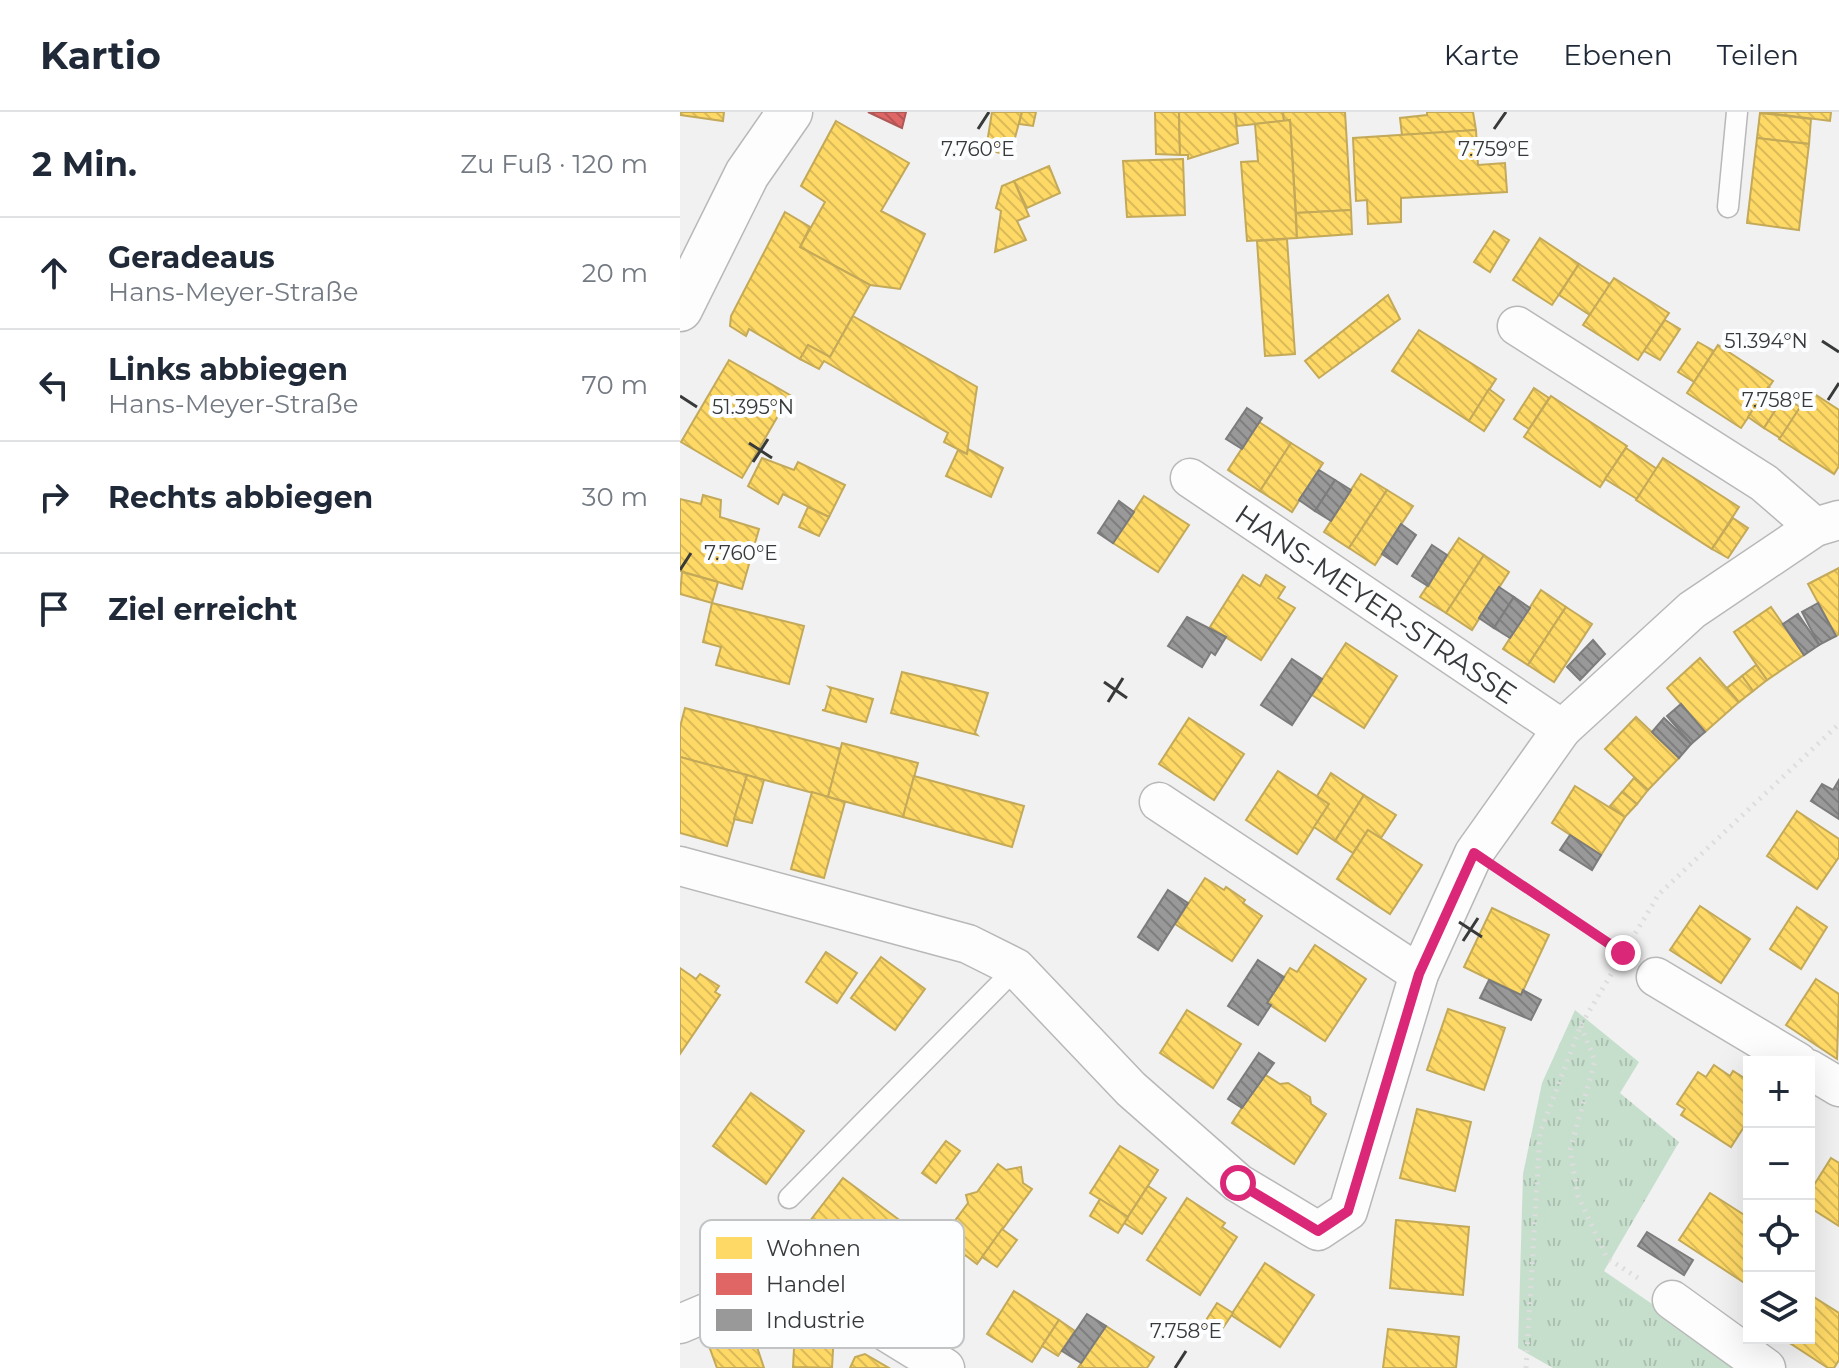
<!DOCTYPE html>
<html lang="de">
<head>
<meta charset="utf-8">
<style>
	:root { --surface:#fff; --page:#f6f6f7; --text:#1f2937; --muted:#747a83; --line:#e0e1e3 }
	body { margin:0; font-family:Montserrat,sans-serif; background:var(--page); color:var(--text) }
	.controls { position:absolute; right:24px; bottom:24px; display:grid; overflow:hidden; border-radius:0px; box-shadow:0 8px 32px #0002 }
	.controls button { width:72px; height:72px; display:grid; place-items:center; padding:0; border:0; border-bottom:2px solid var(--line); background:var(--surface); color:var(--text); font:40px sans-serif }
	.stop { position:absolute; width:24px; height:24px; margin:-18px; border:6px solid #db2777; border-radius:50%; background:#fff }
	.stop.end { background:#db2777; border-color:#fff; box-shadow:0 2px 8px #0008 }
	.list { margin:0; padding:0; list-style:none }
	h2 { display:flex; justify-content:space-between; align-items:center; height:104px; margin:0; padding:0 32px; font-size:34px }
	h2 small { font-size:26px; font-weight:400; color:var(--muted) }
	.list li { display:grid; grid-template-columns:52px 1fr auto; gap:24px; align-items:center; box-sizing:border-box; height:112px; padding:0 32px; border-top:2px solid var(--line) }
	.list b { display:block; font-size:30px; white-space:nowrap }
	.list p { margin:0; font-size:26px; white-space:nowrap; color:var(--muted) }
	.list em { font-size:26px; font-style:normal; color:var(--muted) }
	.icon { flex:none; width:44px; height:44px; fill:none; stroke:currentColor; stroke-width:2; stroke-linecap:round; stroke-linejoin:round }
	.map { position:relative; flex:none; width:1159px; height:1256px; overflow:hidden }
	header { display:flex; align-items:center; gap:48px; box-sizing:border-box; height:112px; padding:0 40px; background:var(--surface); border-bottom:2px solid var(--line) }
	header strong { font-size:38px }
	nav { display:flex; gap:44px; margin-inline-start:auto; font-size:28px }
	main { display:flex }
	aside { flex:1; background:var(--surface) }
	.map>svg:first-child { display:block }
</style>
</head>
<body>
<header>
<strong>Kartio</strong>
<nav><a>Karte</a><a>Ebenen</a><a>Teilen</a></nav>
</header>
<main>
<aside>
<h2>2 Min.<small>Zu Fuß · 120 m</small></h2>
<ul class="list">
<li><svg class="icon" aria-label="ahead" viewBox="0 0 24 24"><path d="M12 20V5M6 11l6-6 6 6"/></svg><div><b>Geradeaus</b><p>Hans-Meyer-Straße</p></div><em>20 m</em></li>
<li><svg class="icon" aria-label="left" viewBox="0 0 24 24"><path d="M17 20v-9H6M10 6l-5 5 5 5"/></svg><div><b>Links abbiegen</b><p>Hans-Meyer-Straße</p></div><em>70 m</em></li>
<li><svg class="icon" aria-label="right" viewBox="0 0 24 24"><path d="M7 20v-9h11M14 6l5 5-5 5"/></svg><div><b>Rechts abbiegen</b></div><em>30 m</em></li>
<li><svg class="icon" aria-label="arrive" viewBox="0 0 24 24"><path d="M6 21V4h12l-3 4 3 4H6"/></svg><div><b>Ziel erreicht</b></div></li>
</ul>
</aside>
<div class="map">
<svg width="1159" height="1256" viewBox="0 0 1159 1256">
	<defs>
		<pattern id="park-tufts" width="24" height="20" patternUnits="userSpaceOnUse" patternTransform="scale(2)"><rect width="24" height="20" fill="#c6dfcd"/><path d="M3 7l-1-3M5 7V3M7 7l1-3M15 17l-1-3M17 17v-4M19 17l1-3" fill="none" stroke="#abc0b1"/></pattern>
		<pattern id="homes-back-hatch" width="6" height="6" patternUnits="userSpaceOnUse" patternTransform="scale(2)"><rect width="6" height="6" fill="#ffd966"/><path d="M-1 5l2 2M0 0l6 6M5-1l2 2" fill="none" stroke="#dbbb59"/></pattern>
		<pattern id="shops-back-hatch" width="6" height="6" patternUnits="userSpaceOnUse" patternTransform="scale(2)"><rect width="6" height="6" fill="#e06666"/><path d="M-1 5l2 2M0 0l6 6M5-1l2 2" fill="none" stroke="#b75555"/></pattern>
		<pattern id="industry-back-hatch" width="6" height="6" patternUnits="userSpaceOnUse" patternTransform="scale(2)"><rect width="6" height="6" fill="#999"/><path d="M-1 5l2 2M0 0l6 6M5-1l2 2" fill="none" stroke="#7e7e7e"/></pattern>
	</defs>
	<rect width="100%" height="100%" fill="#f1f1f1"/>
	<polygon fill="url(#park-tufts)" points="895,898 959,950 940,981 999,1030 924,1159 978,1196 1074,1256 873,1256 838,1236 843,1062 862,971"/>
	<g fill="url(#homes-back-hatch)" stroke="#c3a958" stroke-width="2">
		<polygon points="0,0 44,0 43,9 0,3"/>
		<polygon points="312,0 342,0 330,44 306,37"/>
		<polygon points="342,0 356,0 353,14 339,12"/>
		<polygon points="475,0 499,0 500,43 476,42"/>
		<polygon points="499,0 555,0 558,31 508,47 508,43 500,43"/>
		<polygon points="555,0 603,0 604,9 557,14"/>
		<polygon points="603,0 665,0 671,98 616,101 610,8 604,9"/>
		<polygon points="747,0 793,0 796,18 722,23 720,6 747,3"/>
		<polygon points="1080,0 1151,0 1150,9"/>
		<polygon points="1080,1 1131,7 1129,32 1077,26"/>
		<polygon points="610,8 617,126 567,129 561,50 578,49 575,12"/>
		<polygon points="156,9 229,51 201,99 245,122 220,177 190,173 120,135 145,90 121,74"/>
		<polygon points="796,18 798,53 825,51 827,80 721,86 721,110 688,112 687,88 676,89 673,26"/>
		<polygon points="1077,26 1129,32 1119,118 1067,111"/>
		<polygon points="503,47 505,103 447,105 443,49"/>
		<polygon points="369,54 380,81 347,96 334,69"/>
		<polygon points="334,69 349,104 337,109 346,128 315,140 321,99 316,96 322,74"/>
		<polygon points="671,98 672,122 617,126 616,101"/>
		<polygon points="105,100 130,115 120,135 190,173 150,245 128,233 120,247 69,217 66,224 50,214 51,204"/>
		<polygon points="814,119 829,128 810,160 794,150"/>
		<polygon points="860,126 899,152 872,193 833,168"/>
		<polygon points="607,127 615,242 585,244 577,129"/>
		<polygon points="899,152 930,172 910,203 879,183"/>
		<polygon points="934,166 989,201 958,248 903,213"/>
		<polygon points="708,183 720,207 639,266 625,249"/>
		<polygon points="173,204 297,275 287,342 264,330 268,321 144,249 139,257 120,247 128,233 150,245"/>
		<polygon points="985,208 1000,217 980,248 964,239"/>
		<polygon points="739,218 816,267 789,309 712,259"/>
		<polygon points="1018,230 1034,239 1014,270 998,260"/>
		<polygon points="1038,233 1093,269 1061,316 1007,281"/>
		<polygon points="49,248 110,283 62,366 1,330"/>
		<polygon points="1088,275 1104,285 1084,316 1068,305"/>
		<polygon points="854,276 869,286 849,317 834,307"/>
		<polygon points="809,277 824,288 804,319 789,309"/>
		<polygon points="1130,279 1159,298 1159,354 1154,362 1099,327"/>
		<polygon points="871,284 947,334 920,375 844,325"/>
		<polygon points="1104,285 1120,295 1100,326 1084,316"/>
		<polygon points="579,310 611,331 580,379 548,358"/>
		<polygon points="611,331 643,351 612,400 580,379"/>
		<polygon points="946,336 977,357 957,387 925,367"/>
		<polygon points="288,337 323,356 311,385 266,364 278,338 287,342"/>
		<polygon points="82,346 114,358 118,350 165,373 149,405 103,382 98,392 68,374"/>
		<polygon points="983,346 1059,395 1032,437 956,388"/>
		<polygon points="681,362 707,378 669,436 644,420"/>
		<polygon points="707,378 733,394 695,453 669,436"/>
		<polygon points="23,383 41,388 40,405 79,417 62,477 0,459 0,387 21,392"/>
		<polygon points="464,384 509,413 478,460 433,431"/>
		<polygon points="128,395 149,405 139,424 119,415"/>
		<polygon points="1053,406 1068,416 1048,446 1032,437"/>
		<polygon points="779,426 804,443 766,501 740,485"/>
		<polygon points="804,443 829,460 792,518 766,501"/>
		<polygon points="1159,456 1159,522 1156,524 1128,472"/>
		<polygon points="2,460 38,470 32,491 0,482"/>
		<polygon points="563,463 580,474 586,463 605,475 598,486 615,496 581,548 530,515"/>
		<polygon points="861,478 886,495 848,553 823,537"/>
		<polygon points="32,491 124,514 109,572 36,553 41,535 23,530"/>
		<polygon points="886,495 912,512 874,570 848,553"/>
		<polygon points="1091,495 1124,543 1087,568 1054,520"/>
		<polygon points="666,531 717,564 684,616 632,583"/>
		<polygon points="1020,546 1059,590 1025,620 987,576"/>
		<polygon points="1076,553 1087,568 1073,579 1062,564"/>
		<polygon points="222,560 308,581 295,621 297,623 211,601"/>
		<polygon points="1062,564 1073,579 1059,590 1047,576"/>
		<polygon points="149,575 193,587 186,610 142,598 145,598 151,577"/>
		<polygon points="5,596 161,637 148,685 0,645 0,615"/>
		<polygon points="956,605 999,646 968,678 925,637"/>
		<polygon points="509,606 564,642 534,688 479,652"/>
		<polygon points="162,631 238,651 223,705 148,685"/>
		<polygon points="0,645 67,663 47,734 0,721"/>
		<polygon points="598,659 649,692 617,742 566,708"/>
		<polygon points="651,661 684,683 655,729 634,715 649,692 637,684"/>
		<polygon points="67,663 84,668 72,711 54,707"/>
		<polygon points="234,664 344,694 332,735 223,705"/>
		<polygon points="954,666 968,678 957,692 942,680"/>
		<polygon points="895,674 945,705 921,743 872,711"/>
		<polygon points="132,680 165,690 144,766 111,757"/>
		<polygon points="942,680 957,692 945,705 930,694"/>
		<polygon points="684,683 716,703 701,726 688,718 673,741 655,729"/>
		<polygon points="1117,699 1159,727 1159,745 1137,777 1087,744"/>
		<polygon points="688,718 742,753 710,802 657,767"/>
		<polygon points="525,766 544,778 546,775 565,788 563,791 582,804 552,849 495,812"/>
		<polygon points="1020,794 1070,827 1041,871 990,838"/>
		<polygon points="1117,795 1147,815 1121,857 1090,837"/>
		<polygon points="812,796 869,823 841,883 784,855"/>
		<polygon points="635,833 686,867 645,929 587,891 610,856 617,860"/>
		<polygon points="146,840 177,861 157,891 126,870"/>
		<polygon points="201,845 245,877 215,918 171,886"/>
		<polygon points="0,856 16,867 20,862 39,874 35,880 40,883 0,942"/>
		<polygon points="1136,867 1159,882 1157,947 1106,913"/>
		<polygon points="768,897 825,916 804,978 747,958"/>
		<polygon points="507,898 561,932 533,976 480,941"/>
		<polygon points="1034,953 1050,964 1053,959 1069,969 1066,974 1069,976 1069,1007 1051,1035 1001,1003 1005,997 997,992 1018,960 1026,965"/>
		<polygon points="584,962 600,972 608,971 630,985 631,992 646,1002 614,1052 552,1011"/>
		<polygon points="71,981 124,1019 86,1072 33,1034"/>
		<polygon points="737,997 791,1010 775,1079 720,1066"/>
		<polygon points="266,1029 280,1039 256,1071 242,1061"/>
		<polygon points="440,1034 478,1058 448,1105 410,1081"/>
		<polygon points="1151,1046 1159,1051 1159,1114 1129,1095 1129,1081"/>
		<polygon points="318,1052 326,1058 341,1055 343,1071 352,1077 297,1152 285,1143 283,1147 270,1137 273,1134 262,1126 288,1091 286,1083 297,1080"/>
		<polygon points="163,1066 234,1119 193,1172 123,1118"/>
		<polygon points="468,1074 486,1086 462,1122 444,1111"/>
		<polygon points="1030,1081 1069,1106 1069,1174 999,1128"/>
		<polygon points="507,1086 545,1111 542,1115 557,1125 520,1183 467,1148"/>
		<polygon points="420,1087 448,1105 438,1121 410,1104"/>
		<polygon points="716,1108 789,1115 783,1183 710,1176"/>
		<polygon points="322,1117 337,1128 317,1155 302,1145"/>
		<polygon points="585,1151 634,1183 600,1235 551,1203"/>
		<polygon points="334,1179 379,1208 352,1250 307,1222"/>
		<polygon points="1129,1182 1159,1201 1159,1248 1154,1256 1148,1256 1102,1226 1129,1226"/>
		<polygon points="537,1191 553,1201 536,1226 521,1216"/>
		<polygon points="68,1208 84,1256 37,1256 25,1223"/>
		<polygon points="379,1208 395,1219 378,1244 362,1234"/>
		<polygon points="426,1214 474,1245 467,1256 398,1256"/>
		<polygon points="708,1217 779,1225 776,1256 703,1256"/>
		<polygon points="115,1219 154,1220 152,1256 113,1255"/>
		<polygon points="185,1242 209,1256 170,1256 175,1245"/>
	</g>
	<polygon fill="url(#shops-back-hatch)" stroke="#ae5858" stroke-width="2" points="188,0 226,0 222,16"/>
	<g fill="url(#industry-back-hatch)" stroke="#7c7c7c" stroke-width="2">
		<polygon points="567,296 582,306 562,337 546,327"/>
		<polygon points="639,358 655,368 635,399 619,388"/>
		<polygon points="655,368 671,378 651,409 635,399"/>
		<polygon points="439,389 454,400 433,431 418,421"/>
		<polygon points="721,412 736,423 717,452 702,442"/>
		<polygon points="752,433 767,443 748,474 732,464"/>
		<polygon points="819,475 834,485 814,516 799,506"/>
		<polygon points="834,485 850,496 830,526 814,516"/>
		<polygon points="1138,491 1156,524 1139,533 1122,500"/>
		<polygon points="1118,502 1139,533 1124,543 1103,512"/>
		<polygon points="507,505 546,525 535,543 531,540 522,555 488,534"/>
		<polygon points="913,528 925,542 900,568 887,555"/>
		<polygon points="612,547 642,567 612,613 581,593"/>
		<polygon points="1001,592 1025,620 1011,632 987,604"/>
		<polygon points="984,606 1011,632 999,646 972,620"/>
		<polygon points="1159,668 1159,707 1131,689 1142,672 1153,678"/>
		<polygon points="890,723 921,743 912,758 880,738"/>
		<polygon points="488,778 508,791 478,838 458,825"/>
		<polygon points="578,848 604,865 587,891 591,893 578,913 548,894"/>
		<polygon points="809,868 841,883 843,878 861,888 851,908 800,886"/>
		<polygon points="579,941 594,951 562,996 548,987"/>
		<polygon points="967,1120 1013,1148 1004,1163 958,1134"/>
		<polygon points="407,1202 426,1214 401,1251 382,1239"/>
	</g>
	<g fill="none" stroke-linecap="round" stroke-linejoin="round">
		<g stroke="#b8b8b8" stroke-width="23">
			<g id="service">
				<polyline points="1048,95 1057,0"/>
				<polyline points="109,1086 336,856"/>
			</g>
		</g>
		<g stroke="#b8b8b8" stroke-width="41">
			<g id="minor">
				<polyline points="837,214 1084,371 1135,415"/>
				<polyline points="510,366 882,617"/>
				<polyline points="479,690 739,862"/>
				<polyline points="0,754 288,832 336,856 451,977 558,1071 638,1119 668,1099 739,862 794,741 882,617 1012,498 1135,415 1159,408"/>
				<polyline points="976,865 1118,950"/>
				<polyline points="1129,957 1159,975"/>
				<polyline points="992,1188 1086,1256"/>
				<polyline points="0,1212 66,1184 135,1188 179,1203 265,1256"/>
			</g>
		</g>
		<g stroke="#b8b8b8" stroke-width="47">
			<polyline id="tertiary" points="0,197 67,62 110,0"/>
		</g>
		<g stroke="#ddd" stroke-width="5" stroke-dasharray="2 6" stroke-linecap="butt">
			<polyline points="826,762 946,844"/>
			<polyline points="947,835 979,782 1159,612"/>
			<polyline points="901,914 915,949 890,1038 898,1084 927,1146 961,1168"/>
			<polyline points="846,1256 860,1021 901,913 936,854"/>
		</g>
		<use href="#service" stroke="#fdfdfd" stroke-width="20"/>
		<use href="#minor" stroke="#fdfdfd" stroke-width="38"/>
		<use href="#tertiary" stroke="#fdfdfd" stroke-width="44"/>
	</g>
	<g fill="none" stroke-linecap="round" stroke-linejoin="round">
		<polyline stroke="#db2777" stroke-width="10" points="558,1071 638,1119 668,1099 739,862 794,741 943,841"/>
	</g>
	<path fill="none" stroke="#383939" stroke-width="3" d="M 298,17 L 309,0M 814,17 L 826,0M 1142,229 L 1159,240M 0,284 L 17,295M 1148,288 L 1159,271M 69,331 L 92,346M 73,350 L 88,327M 0,458 L 11,441M 424,570 L 447,586M 428,590 L 443,566M 779,810 L 802,825M 783,829 L 798,806M 495,1256 L 506,1239"/>
	<g text-anchor="middle" stroke-width="8" stroke-linejoin="round" paint-order="stroke">
		<g font-size="28" fill="#383939" stroke="#fdfeff">
			<text transform="translate(696 492) rotate(34)" y="10">HANS-MEYER-STRASSE</text>
		</g>
	</g>
	<rect x="20" y="1108" width="264" height="128" rx="12" fill="#fdfeff" stroke="#c2c3c4" stroke-width="2"/>
	<rect x="36" y="1125" width="36" height="22" fill="#ffd966"/>
	<rect x="36" y="1161" width="36" height="22" fill="#e06666"/>
	<rect x="36" y="1197" width="36" height="22" fill="#999"/>
	<g font-size="22" fill="#383939">
		<text x="86" y="1144">Wohnen</text>
		<text x="86" y="1180">Handel</text>
		<text x="86" y="1216">Industrie</text>
	</g>
	<g font-size="20" text-anchor="middle" fill="#383939" stroke="#fdfeff" stroke-width="8" stroke-linejoin="round" paint-order="stroke">
		<text x="298" y="44">7.760°E</text>
		<text x="814" y="44">7.759°E</text>
		<text x="1086" y="236">51.394°N</text>
		<text x="1098" y="295">7.758°E</text>
		<text x="73" y="302">51.395°N</text>
		<text x="61" y="448">7.760°E</text>
		<text x="506" y="1226">7.758°E</text>
	</g>
</svg>
<div class="controls">
<button>+</button>
<button>−</button>
<button><svg class="icon" aria-label="locate" viewBox="0 0 24 24"><circle cx="12" cy="12" r="6"/><path d="M12 2v4M12 18v4M2 12h4M18 12h4"/></svg></button>
<button><svg class="icon" aria-label="layers" viewBox="0 0 24 24"><path d="M12 4l9 5-9 5-9-5zM3 14l9 5 9-5"/></svg></button>
</div>
<div class="stop" style="left:558px;top:1071px"></div>
<div class="stop end" style="left:943px;top:841px"></div>
</div>
</main>
</body>
</html>
